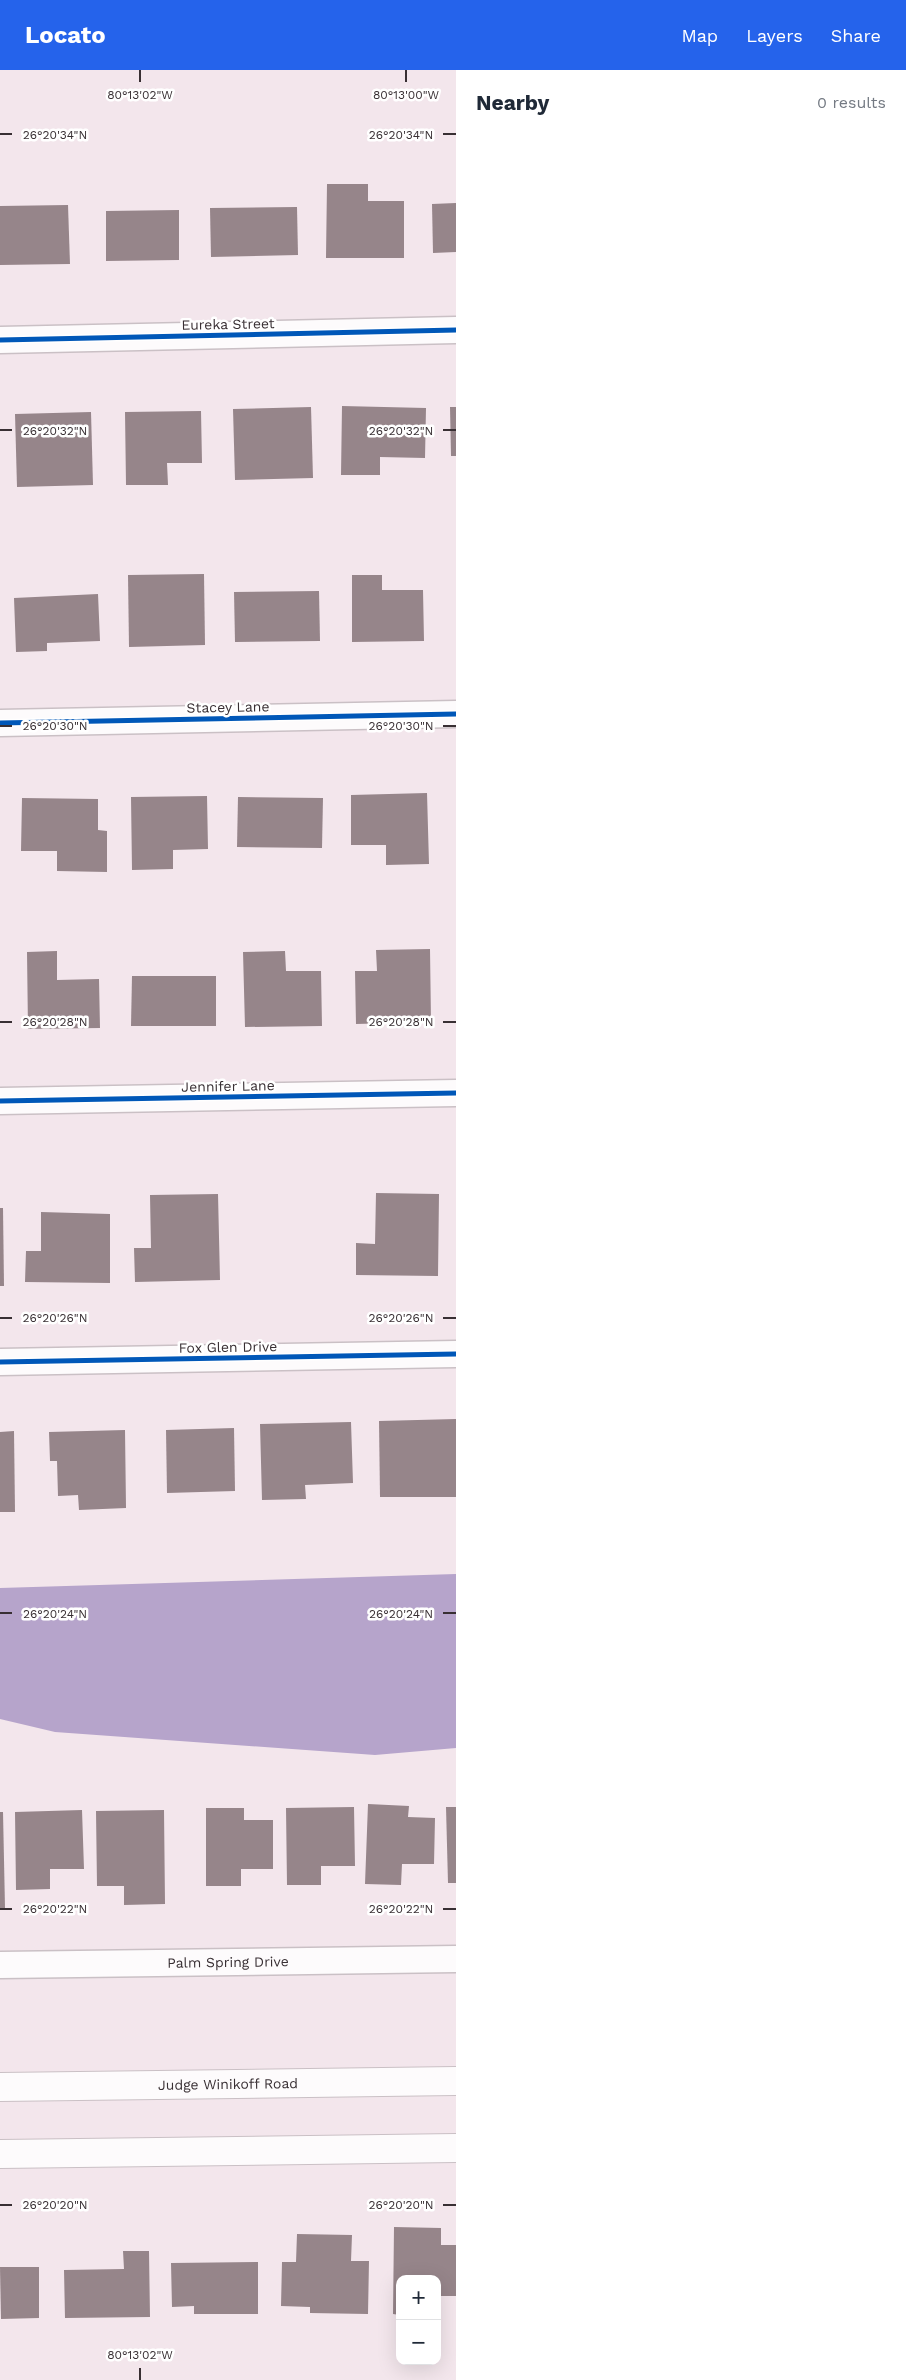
<!DOCTYPE html>
<html lang="en">
<head>
<meta charset="utf-8">
<style>
	:root { --surface:#fff; --page:#f6f6f7; --text:#1f2937; --muted:#747a83; --line:#e0e1e3; --accent:#2563eb }
	body { margin:0; font-family:"Work Sans",sans-serif; background:var(--page); color:var(--text) }
	.controls { position:absolute; right:15px; bottom:15px; display:grid; overflow:hidden; border-radius:10px; box-shadow:0 5px 20px #0002 }
	.controls button { width:45px; height:45px; display:grid; place-items:center; padding:0; border:0; border-bottom:1px solid var(--line); background:var(--surface); color:var(--text); font:25px sans-serif }
	.list { margin:0; padding:0; list-style:none }
	h2 { display:flex; justify-content:space-between; align-items:center; height:65px; margin:0; padding:0 20px; font-size:21px }
	h2 small { font-size:16px; font-weight:400; color:var(--muted) }
	.map { position:relative; flex:none; width:456px; height:2310px; overflow:hidden }
	header { display:flex; align-items:center; gap:30px; box-sizing:border-box; height:70px; padding:0 25px; background:var(--accent); color:#fff }
	header strong { font-size:24px }
	nav { display:flex; gap:28px; margin-inline-start:auto; font-size:18px }
	main { display:flex }
	aside { flex:1; background:var(--surface) }
	.map>svg:first-child { display:block }
</style>
</head>
<body>
<header>
<strong>Locato</strong>
<nav><a>Map</a><a>Layers</a><a>Share</a></nav>
</header>
<main>
<div class="map">
<svg width="456" height="2310" viewBox="0 0 456 2310">
	<rect width="100%" height="100%" fill="#f3e6ec"/>
	<polygon fill="#b6a4cb" points="456,1504 456,1678 375,1685 55,1662 0,1649 0,1518"/>
	<g fill="#96858a">
		<polygon points="327,114 368,114 368,131 404,131 404,188 326,188"/>
		<polygon points="456,133 456,182 433,183 432,134"/>
		<polygon points="68,135 70,194 0,195 0,136"/>
		<polygon points="297,137 298,185 211,187 210,138"/>
		<polygon points="179,140 179,190 106,191 106,141"/>
		<polygon points="342,336 426,338 425,388 380,387 380,405 341,405"/>
		<polygon points="311,337 313,408 235,410 233,339"/>
		<polygon points="450,337 456,337 456,386 451,386"/>
		<polygon points="201,341 202,393 167,393 168,415 126,415 125,342"/>
		<polygon points="91,342 93,415 17,417 15,344"/>
		<polygon points="204,504 205,575 129,577 128,505"/>
		<polygon points="352,505 382,505 382,520 423,520 424,571 352,572"/>
		<polygon points="319,521 320,571 235,572 234,522"/>
		<polygon points="98,524 100,571 47,573 47,581 16,582 14,528"/>
		<polygon points="427,723 429,794 386,795 386,775 351,775 351,725"/>
		<polygon points="207,726 208,779 173,780 173,799 132,800 131,727"/>
		<polygon points="238,727 323,728 322,778 237,777"/>
		<polygon points="22,728 98,729 98,760 107,761 107,802 57,801 57,781 21,781"/>
		<polygon points="430,879 431,952 356,954 355,901 377,901 376,880"/>
		<polygon points="57,881 57,910 99,909 100,958 28,959 27,882"/>
		<polygon points="285,881 286,901 321,901 322,956 245,957 243,882"/>
		<polygon points="132,906 216,906 216,956 131,956"/>
		<polygon points="376,1123 439,1124 438,1206 356,1205 356,1173 375,1174"/>
		<polygon points="218,1124 220,1210 135,1212 134,1178 151,1178 150,1125"/>
		<polygon points="0,1138 3,1138 4,1216 0,1216"/>
		<polygon points="41,1142 110,1144 110,1213 25,1212 26,1181 41,1181"/>
		<polygon points="456,1349 456,1427 380,1427 379,1351"/>
		<polygon points="351,1352 353,1413 305,1415 306,1429 262,1430 260,1354"/>
		<polygon points="234,1358 235,1421 167,1423 166,1360"/>
		<polygon points="125,1360 126,1438 79,1440 78,1425 58,1426 57,1391 50,1391 49,1362"/>
		<polygon points="14,1361 15,1442 0,1442 0,1362"/>
		<polygon points="368,1734 409,1736 408,1747 435,1748 434,1794 402,1794 401,1815 365,1814"/>
		<polygon points="354,1737 355,1796 321,1796 321,1815 287,1815 286,1738"/>
		<polygon points="446,1737 456,1737 456,1813 448,1813"/>
		<polygon points="206,1738 244,1738 244,1750 273,1750 273,1799 241,1799 241,1816 206,1816"/>
		<polygon points="82,1740 84,1799 50,1799 50,1819 16,1820 15,1742"/>
		<polygon points="164,1740 165,1834 124,1835 124,1816 97,1816 96,1741"/>
		<polygon points="0,1742 3,1742 5,1838 0,1838"/>
		<polygon points="394,2157 441,2158 441,2175 456,2175 456,2226 437,2226 437,2209 400,2209 400,2245 393,2244"/>
		<polygon points="297,2164 352,2165 351,2191 369,2191 368,2244 310,2243 310,2237 281,2236 282,2192 296,2192"/>
		<polygon points="123,2181 149,2181 150,2247 65,2248 64,2200 124,2199"/>
		<polygon points="258,2192 258,2244 194,2244 194,2236 172,2237 171,2193"/>
		<polygon points="0,2197 39,2197 39,2248 1,2249"/>
	</g>
	<g fill="none" stroke-linecap="round" stroke-linejoin="round">
		<g stroke="#cac0c5" stroke-width="29">
			<g id="minor">
				<polyline points="0,270 456,260"/>
				<polyline points="0,653 456,644"/>
				<polyline points="0,1031 456,1023"/>
				<polyline points="0,1292 456,1284"/>
				<path id="s1" d="M 0,1895 L 456,1889"/>
			</g>
		</g>
		<g stroke="#cac0c5" stroke-width="30">
			<g id="tertiary">
				<path id="s2" d="M 0,2017 L 456,2011"/>
				<polyline points="0,2084 456,2078"/>
			</g>
		</g>
		<use href="#minor" stroke="#fdfbfc" stroke-width="26"/>
		<use href="#tertiary" stroke="#fdfbfc" stroke-width="28"/>
		<g stroke="#fff" stroke-width="8">
			<g id="cycleway">
				<polyline points="0,270 456,260"/>
				<polyline points="0,653 456,644"/>
				<polyline points="0,1031 456,1023"/>
				<polyline points="0,1292 456,1284"/>
			</g>
		</g>
		<use href="#cycleway" stroke="#0057b8" stroke-width="5"/>
	</g>
	<path fill="none" stroke="#382f33" stroke-width="2" d="M 140,0 L 140,12M 406,0 L 406,12M 0,64 L 12,64M 443,64 L 456,64M 0,360 L 12,360M 443,360 L 456,360M 0,656 L 12,656M 443,656 L 456,656M 0,952 L 12,952M 443,952 L 456,952M 0,1248 L 12,1248M 443,1248 L 456,1248M 0,1543 L 12,1543M 443,1543 L 456,1543M 0,1839 L 12,1839M 443,1839 L 456,1839M 0,2135 L 12,2135M 443,2135 L 456,2135M 140,2298 L 140,2310"/>
	<g text-anchor="middle" stroke-width="5" stroke-linejoin="round" paint-order="stroke">
		<g font-size="14" fill="#382f33" stroke="#fff">
			<text transform="translate(228 254) rotate(-1)" y="5">Eureka Street</text>
			<text transform="translate(228 637) rotate(-1)" y="5">Stacey Lane</text>
			<text transform="translate(228 1016) rotate(-1)" y="5">Jennifer Lane</text>
			<text transform="translate(228 1277) rotate(-1)" y="5">Fox Glen Drive</text>
			<text dy="5" stroke="none"><textPath href="#s1" startOffset="228">Palm Spring Drive</textPath></text>
			<text dy="5" stroke="none"><textPath href="#s2" startOffset="228">Judge Winikoff Road</textPath></text>
		</g>
	</g>
	<g font-size="12" text-anchor="middle" fill="#382f33" stroke="#fff" stroke-width="5" stroke-linejoin="round" paint-order="stroke">
		<text x="140" y="29">80°13'02"W</text>
		<text x="406" y="29">80°13'00"W</text>
		<text x="55" y="69">26°20'34"N</text>
		<text x="401" y="69">26°20'34"N</text>
		<text x="55" y="365">26°20'32"N</text>
		<text x="401" y="365">26°20'32"N</text>
		<text x="55" y="660">26°20'30"N</text>
		<text x="401" y="660">26°20'30"N</text>
		<text x="55" y="956">26°20'28"N</text>
		<text x="401" y="956">26°20'28"N</text>
		<text x="55" y="1252">26°20'26"N</text>
		<text x="401" y="1252">26°20'26"N</text>
		<text x="55" y="1548">26°20'24"N</text>
		<text x="401" y="1548">26°20'24"N</text>
		<text x="55" y="1843">26°20'22"N</text>
		<text x="401" y="1843">26°20'22"N</text>
		<text x="55" y="2139">26°20'20"N</text>
		<text x="401" y="2139">26°20'20"N</text>
		<text x="140" y="2289">80°13'02"W</text>
	</g>
</svg>
<div class="controls">
<button>+</button>
<button>−</button>
</div>
</div>
<aside>
<h2>Nearby<small>0 results</small></h2>
<ul class="list">
</ul>
</aside>
</main>
</body>
</html>
